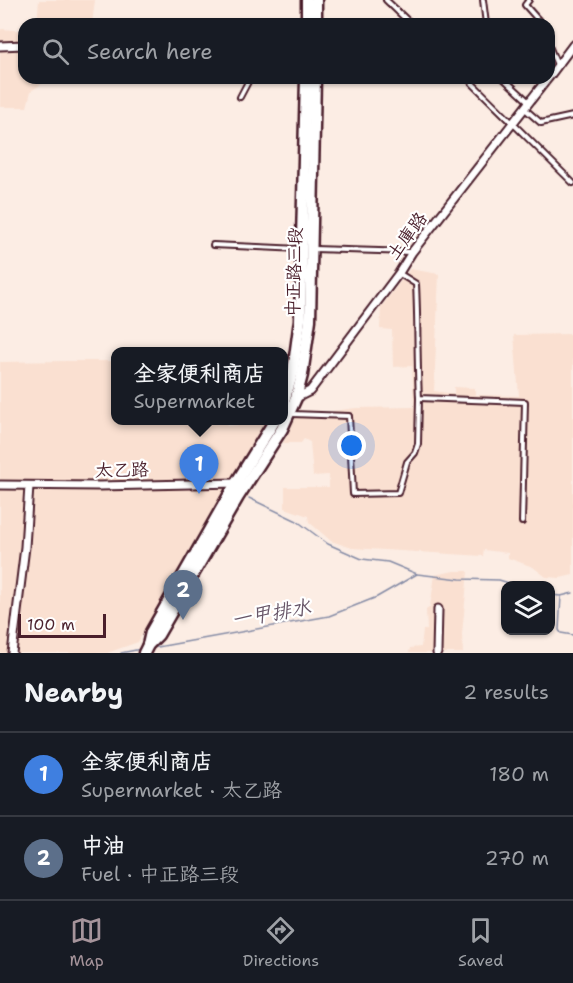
<!DOCTYPE html>
<html lang="en">
<head>
<meta charset="utf-8">
<style>
	:root { --surface:#171b24; --page:#242831; --text:#f1f3f6; --muted:#9ea1a6; --line:#363941; --accent:#a6949b }
	body { margin:0; font-family:"Shantell Sans","LXGW WenKai TC",sans-serif; background:var(--page); color:var(--text) }
	.controls { position:absolute; right:18px; bottom:18px; display:grid; overflow:hidden; border-radius:12px; box-shadow:0 2px 4px #0004 }
	.controls button { width:54px; height:54px; display:grid; place-items:center; padding:0; border:0; border-bottom:2px solid var(--line); background:var(--surface); color:var(--text); font:30px sans-serif }
	.scale { position:absolute; left:18px; bottom:15px; width:88px; box-sizing:border-box; padding-left:6px; border:3px solid #4a1f2b; border-top:0; font-size:16px; line-height:21px; white-space:nowrap; color:#4a1f2b; -webkit-text-stroke:4px #fff; paint-order:stroke }
	.you { position:absolute; left:352px; top:446px; width:21px; height:21px; margin:-15px; border:4px solid #fff; border-radius:50%; background:#1a73e8; box-shadow:0 0 0 9px #1a73e833 }
	.badge { display:grid; place-items:center; width:39px; height:39px; border-radius:50%; background:var(--accent); color:#fff; font-size:20px; font-weight:700 }
	.pin { position:absolute; translate:-50% -50px; filter:drop-shadow(0 2px 3px #0008) }
	.pin::after { content:''; position:absolute; top:32px; width:21px; height:18px; background:inherit; clip-path:polygon(0 0,100% 0,50% 100%) }
	.popup { position:absolute; left:111px; top:347px; width:177px; height:78px; box-sizing:border-box; display:grid; place-content:center; border-radius:12px; background:var(--surface); filter:drop-shadow(0 2px 4px #0005); font-size:20px; white-space:nowrap; color:var(--muted) }
	.popup b { font-size:22px; color:var(--text) }
	.popup::after { content:''; position:absolute; left:50%; top:100%; margin-left:-12px; border:12px solid transparent; border-top-color:var(--surface) }
	.list { margin:0; padding:0; list-style:none }
	h2 { display:flex; justify-content:space-between; align-items:center; height:78px; margin:0; padding:0 24px; font-size:26px }
	h2 small { font-size:20px; font-weight:400; color:var(--muted) }
	.list li { display:grid; grid-template-columns:39px 1fr auto; gap:18px; align-items:center; box-sizing:border-box; height:84px; padding:0 24px; border-top:2px solid var(--line) }
	.list b { display:block; font-size:22px; white-space:nowrap }
	.list p { margin:0; font-size:20px; white-space:nowrap; color:var(--muted) }
	.list em { font-size:20px; font-style:normal; color:var(--muted) }
	.icon { flex:none; width:33px; height:33px; fill:none; stroke:currentColor; stroke-width:2; stroke-linecap:round; stroke-linejoin:round }
	.map { position:relative; flex:none; width:573px; height:653px; overflow:hidden }
	.search { position:absolute; background:var(--surface); box-shadow:0 2px 4px #0004; left:18px; right:18px; top:18px; height:66px; display:flex; align-items:center; gap:15px; box-sizing:border-box; padding:0 21px; border-radius:18px; color:var(--muted); font-size:22px }
	.sheet { height:246px; background:var(--surface) }
	nav { display:flex; justify-content:space-around; align-items:center; box-sizing:border-box; height:84px; border-top:2px solid var(--line); background:var(--surface); font-size:16px; color:var(--muted) }
	nav a { display:grid; justify-items:center; gap:3px }
	nav .on { color:var(--accent) }
	.map>svg:first-child { display:block }
</style>
</head>
<body>
<div class="map">
<svg width="573" height="653" viewBox="0 0 573 653">
	<rect width="100%" height="100%" fill="#fcede4"/>
	<filter id="ink" filterUnits="userSpaceOnUse"><feTurbulence type="fractalNoise" baseFrequency=".0167" numOctaves="2"/><feDisplacementMap in="SourceGraphic" scale="12" xChannelSelector="R" yChannelSelector="G"/><feConvolveMatrix kernelMatrix="1 2 1 2 8 2 1 2 1" color-interpolation-filters="sRGB"/></filter>
	<g filter="url(#ink)">
		<g fill="#fae0d1">
			<polygon points="39,0 95,0 92,24 37,24"/>
			<polygon points="2,29 24,31 24,78 51,78 31,91 27,107 0,107 0,30"/>
			<polygon points="410,269 439,274 434,391 454,394 454,387 474,388 476,395 519,396 514,335 573,334 573,575 560,578 546,577 533,567 508,558 508,553 484,550 483,556 352,548 331,541 309,522 308,516 285,508 285,487 329,487 329,475 313,476 310,442 304,439 301,443 283,443 297,414 316,418 334,417 333,411 356,408 414,407 412,366 393,367 392,330 380,329 381,307"/>
			<polygon points="68,361 115,361 115,420 225,420 227,426 268,422 229,482 138,642 107,653 0,653 0,362"/>
			<polygon points="454,571 468,571 462,634 463,653 409,653 410,648 421,647 423,630 427,630 426,610 430,607 435,575"/>
		</g>
		<g fill="none" stroke-linecap="round" stroke-linejoin="round">
			<g stroke="#868ca6" stroke-width="1.5">
				<polyline points="249,498 297,521 328,544 362,559 388,562 417,574 460,579 499,580 519,586"/>
				<polyline points="550,595 561,596 573,593"/>
				<polyline points="561,596 559,630 561,633 573,635"/>
				<polyline points="152,648 329,616 377,597 417,574"/>
				<polyline points="121,653 141,649"/>
			</g>
			<g stroke="#4a1f2b" stroke-width="8">
				<g id="service">
					<polyline points="386,0 411,24"/>
					<polyline points="483,0 486,24"/>
					<polyline points="529,0 525,5 541,23"/>
					<polyline points="501,24 542,24"/>
					<polyline points="549,46 557,65"/>
					<polyline points="467,78 573,183"/>
					<polyline points="503,78 529,102"/>
					<polyline points="240,97 250,78"/>
					<polyline points="525,109 541,123 573,116"/>
					<polyline points="213,245 300,249"/>
					<polyline points="314,249 411,252"/>
					<path d="M 400,274 L 416,284 C 418,322 417,360 419,398 L 525,402 L 522,522"/>
					<polyline points="292,414 349,416 353,494 398,493 407,462 415,453 418,444 419,398"/>
				</g>
			</g>
			<g stroke="#4a1f2b" stroke-width="11">
				<g id="minor">
					<polyline points="0,46 24,45"/>
					<polyline points="549,77 573,45"/>
					<polyline points="294,399 310,391 399,273 412,252 548,78"/>
					<polyline points="0,485 99,486 237,483"/>
					<polyline points="12,653 25,547 29,486"/>
					<polyline points="437,653 438,609"/>
				</g>
			</g>
			<g stroke="#4a1f2b" stroke-width="15">
				<g id="secondary">
					<polyline points="307,24 307,0"/>
					<polyline points="316,24 316,0"/>
					<polyline points="283,404 293,372 300,320 306,78"/>
					<polyline points="148,645 151,632 236,483 275,420"/>
					<polyline points="144,653 148,645 158,635 238,497 282,429 296,398 302,375 310,320 315,78"/>
				</g>
			</g>
			<use href="#service" stroke="#fff" stroke-width="4"/>
			<use href="#minor" stroke="#fff" stroke-width="7"/>
			<use href="#secondary" stroke="#fff" stroke-width="10"/>
		</g>
	</g>
	<g text-anchor="middle" stroke-width="4.5" stroke-linejoin="round" paint-order="stroke">
		<g font-size="18" fill="#4a1f2b" stroke="#fff">
			<text transform="translate(407 236) rotate(-54)" y="6">土庫路</text>
			<text transform="translate(294 272) rotate(-88)" y="6">中正路三段</text>
			<text transform="translate(122 470) rotate(-1)" y="6">太乙路</text>
		</g>
		<g font-size="20" font-style="italic" fill="#685668" stroke="#fff">
			<text transform="translate(271 613) rotate(-10)" y="7">一甲排水</text>
		</g>
	</g>
</svg>
<div class="controls">
<button><svg class="icon" aria-label="layers" viewBox="0 0 24 24"><path d="M12 4l9 5-9 5-9-5zM3 14l9 5 9-5"/></svg></button>
</div>
<div class="scale">100 m</div>
<div class="you"></div>
<div class="pin badge" style="left:199px;top:494px;background:#3f7fe0">1</div>
<div class="popup"><b>全家便利商店</b>Supermarket</div>
<div class="pin badge" style="left:183px;top:620px;background:#5c6f8a">2</div>
<div class="search"><svg class="icon" aria-label="search" viewBox="0 0 24 24"><circle cx="10" cy="10" r="6"/><path d="M15 15l6 6"/></svg>Search here</div>
</div>
<section class="sheet">
<h2>Nearby<small>2 results</small></h2>
<ul class="list">
<li><span class="badge" style="background:#3f7fe0">1</span><div><b>全家便利商店</b><p>Supermarket · 太乙路</p></div><em>180 m</em></li>
<li><span class="badge" style="background:#5c6f8a">2</span><div><b>中油</b><p>Fuel · 中正路三段</p></div><em>270 m</em></li>
</ul>
</section>
<nav>
<a class="on"><svg class="icon" aria-label="map" viewBox="0 0 24 24"><path d="M3 6l6-2 6 2 6-2v14l-6 2-6-2-6 2zM9 4v14M15 6v14"/></svg>Map</a>
<a><svg class="icon" aria-label="directions" viewBox="0 0 24 24"><path d="M12 3l9 9-9 9-9-9zM9 14v-3h6M13 9l2 2-2 2"/></svg>Directions</a>
<a><svg class="icon" aria-label="saved" viewBox="0 0 24 24"><path d="M7 4h10v16l-5-4-5 4z"/></svg>Saved</a>
</nav>
</body>
</html>
